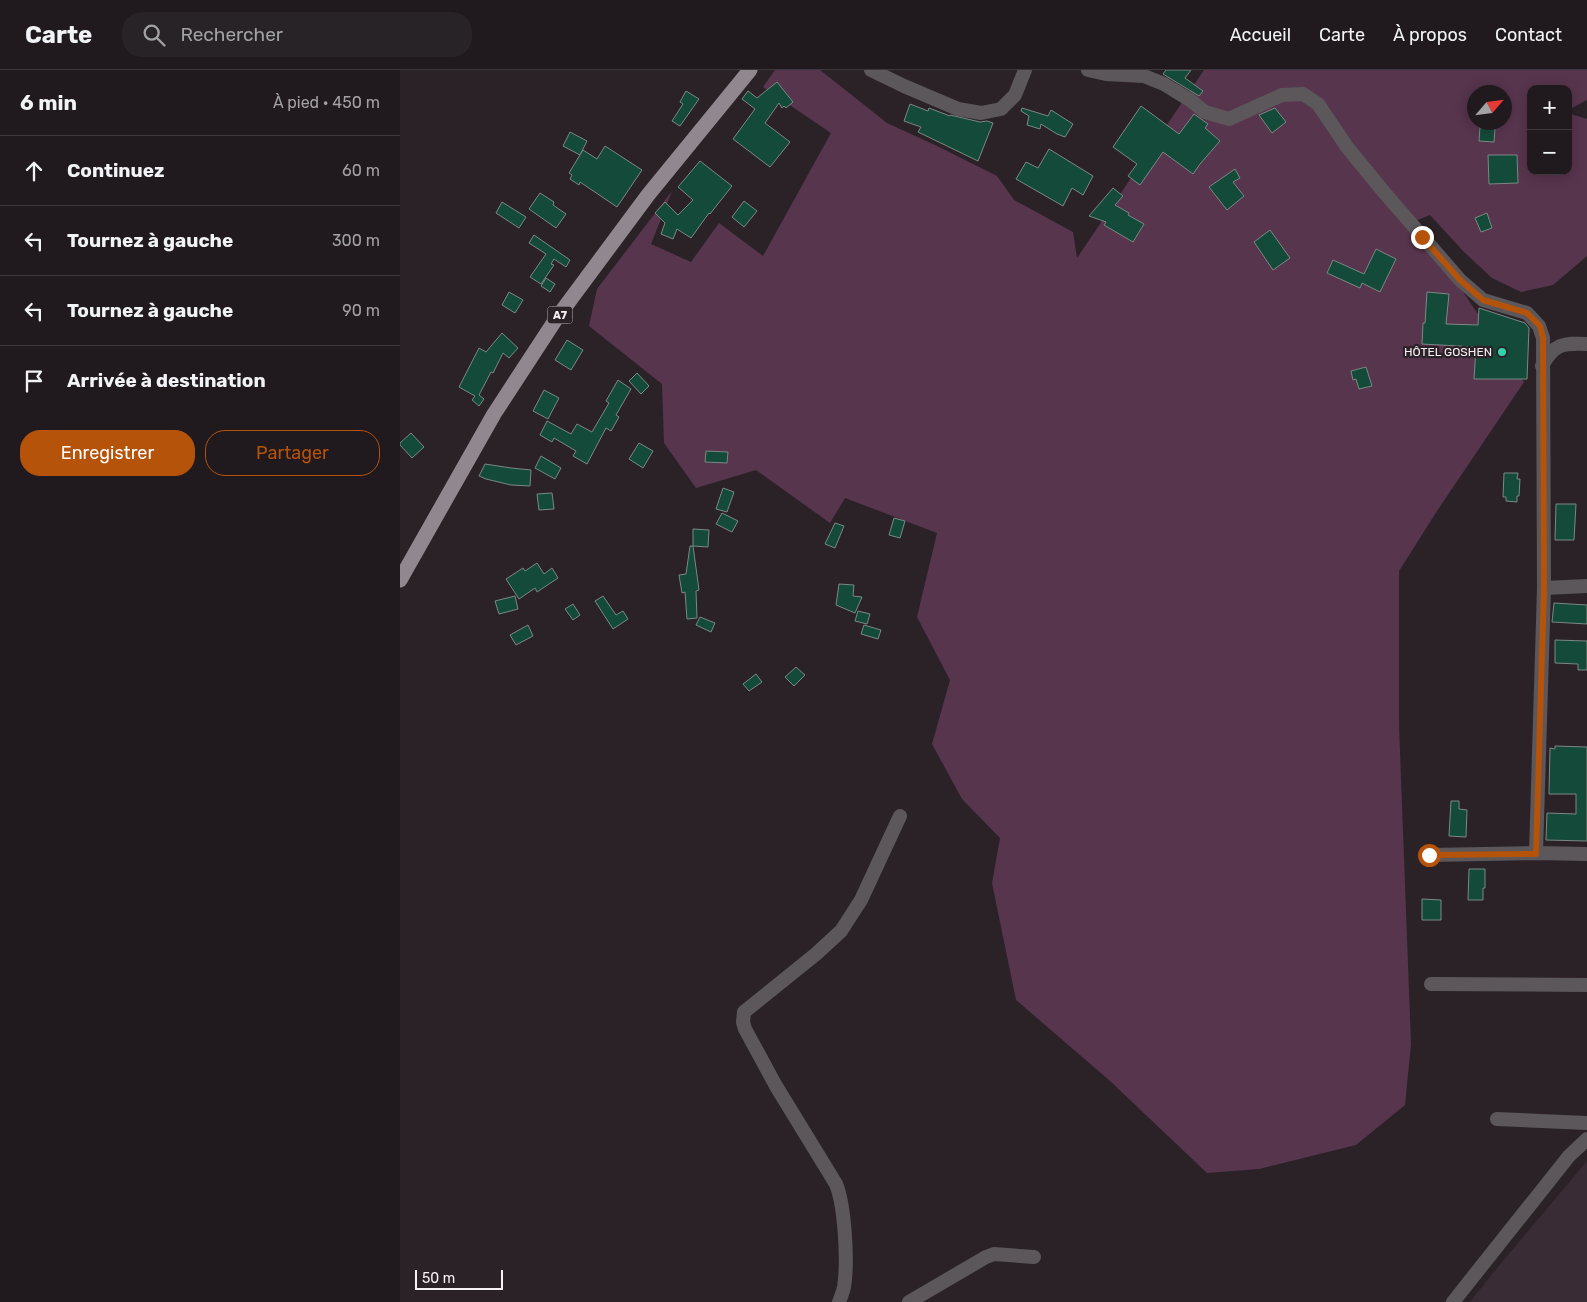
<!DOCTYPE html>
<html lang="fr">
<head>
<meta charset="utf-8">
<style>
	:root { --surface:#201a1e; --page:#282327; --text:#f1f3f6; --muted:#a2a1a4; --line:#3d383c; --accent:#b45309 }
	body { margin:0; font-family:Rubik,sans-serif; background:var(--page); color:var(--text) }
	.controls { position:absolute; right:15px; top:15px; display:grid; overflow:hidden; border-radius:10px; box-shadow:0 2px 12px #0003 }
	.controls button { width:45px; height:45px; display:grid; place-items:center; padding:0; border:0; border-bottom:1px solid var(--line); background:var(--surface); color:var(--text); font:25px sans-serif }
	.compass { position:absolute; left:1067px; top:15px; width:45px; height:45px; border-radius:50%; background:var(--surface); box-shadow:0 2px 12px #0003; rotate:62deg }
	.scale { position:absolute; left:15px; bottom:12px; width:88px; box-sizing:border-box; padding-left:5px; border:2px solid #f7f1f5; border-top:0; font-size:14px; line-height:18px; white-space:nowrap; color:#f7f1f5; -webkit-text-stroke:4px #2b2228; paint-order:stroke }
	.stop { position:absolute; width:15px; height:15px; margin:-11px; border:4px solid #b45309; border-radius:50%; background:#fff }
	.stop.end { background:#b45309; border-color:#fff; box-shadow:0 1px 5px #0008 }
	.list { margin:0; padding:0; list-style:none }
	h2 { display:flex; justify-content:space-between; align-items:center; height:65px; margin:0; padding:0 20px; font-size:21px }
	h2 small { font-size:16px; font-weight:400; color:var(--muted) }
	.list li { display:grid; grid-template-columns:32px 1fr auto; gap:15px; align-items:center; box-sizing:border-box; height:70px; padding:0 20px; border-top:1px solid var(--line) }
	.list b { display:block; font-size:19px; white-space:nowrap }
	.list em { font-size:16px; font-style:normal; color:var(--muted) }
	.actions { display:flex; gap:10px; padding:15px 20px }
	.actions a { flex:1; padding:11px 0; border:1px solid var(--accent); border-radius:20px; text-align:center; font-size:18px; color:var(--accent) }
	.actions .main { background:var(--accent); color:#fff }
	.icon { flex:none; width:28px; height:28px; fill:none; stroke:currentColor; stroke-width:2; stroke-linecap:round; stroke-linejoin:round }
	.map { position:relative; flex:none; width:1187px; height:1232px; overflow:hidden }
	header { display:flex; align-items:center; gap:30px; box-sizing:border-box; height:70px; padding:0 25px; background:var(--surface); border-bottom:1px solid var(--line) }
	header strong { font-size:24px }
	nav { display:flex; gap:28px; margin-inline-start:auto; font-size:18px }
	.search { width:350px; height:45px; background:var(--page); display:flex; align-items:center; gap:12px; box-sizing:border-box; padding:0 18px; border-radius:20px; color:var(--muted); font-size:19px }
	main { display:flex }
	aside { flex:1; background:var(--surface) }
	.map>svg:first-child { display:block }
</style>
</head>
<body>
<header>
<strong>Carte</strong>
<div class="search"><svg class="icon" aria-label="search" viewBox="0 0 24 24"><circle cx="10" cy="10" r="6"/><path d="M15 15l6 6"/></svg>Rechercher</div>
<nav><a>Accueil</a><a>Carte</a><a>À propos</a><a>Contact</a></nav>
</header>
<main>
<aside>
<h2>6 min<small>À pied · 450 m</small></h2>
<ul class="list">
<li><svg class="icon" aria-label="ahead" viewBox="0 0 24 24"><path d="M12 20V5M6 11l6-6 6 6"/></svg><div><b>Continuez</b></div><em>60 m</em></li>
<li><svg class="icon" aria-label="left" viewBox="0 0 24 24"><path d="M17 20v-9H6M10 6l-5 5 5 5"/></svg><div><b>Tournez à gauche</b></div><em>300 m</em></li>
<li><svg class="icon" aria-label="left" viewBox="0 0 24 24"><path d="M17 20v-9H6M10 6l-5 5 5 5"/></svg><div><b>Tournez à gauche</b></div><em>90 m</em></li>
<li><svg class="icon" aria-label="arrive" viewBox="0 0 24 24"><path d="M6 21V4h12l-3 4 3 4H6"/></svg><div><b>Arrivée à destination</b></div></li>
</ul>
<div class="actions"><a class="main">Enregistrer</a><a>Partager</a></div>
</aside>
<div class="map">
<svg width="1187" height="1232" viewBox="0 0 1187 1232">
	<rect width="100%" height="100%" fill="#2b2228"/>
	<polygon fill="#3a2c35" points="1187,1091 1187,1232 1070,1232 1093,1203"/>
	<path fill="#57354d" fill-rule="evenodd" d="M 375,0 L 420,0 L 487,53 L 535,75 L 597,106 L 614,130 L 673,162 L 677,188 L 804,0 L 1187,0 L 1187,30 L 1168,40 L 1168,19 L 1131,19 L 1131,101 L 1168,101 L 1168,43 L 1187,49 L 1187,186 L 1153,215 L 1121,222 L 1092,208 L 1064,182 L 1030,145 L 1015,151 L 1124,312 L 1037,441 L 999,501 L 999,655 L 1011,974 L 1005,1035 L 956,1075 L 859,1099 L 807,1103 L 709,1010 L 616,930 L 592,813 L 600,768 L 562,729 L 532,674 L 550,610 L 517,547 L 537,463 L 445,428 L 430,453 L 356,400 L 296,418 L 264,373 L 262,314 L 189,256 L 197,219 L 272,121 L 251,174 L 291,192 L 319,153 L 363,186 L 431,63 L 363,17 ZM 1074,22 L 1104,22 L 1104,52 L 1074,52 Z"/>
	<g fill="#144a3a" stroke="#7b8883">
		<polygon points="766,0 791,0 785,8 803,21 799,26 763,4"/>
		<polygon points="377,12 393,32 386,38 384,36 382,38 379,33 365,53 390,72 370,97 333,69 355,39 342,29 348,21 357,28"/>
		<polygon points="286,21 299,29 280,56 272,51 283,34 280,32"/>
		<polygon points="510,34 528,41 529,38 550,46 550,45 580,52 587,51 593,53 578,91 518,62 521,57 504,51"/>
		<polygon points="741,36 779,64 794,44 808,54 805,58 820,71 800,94 793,104 763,82 740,115 728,106 737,94 713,77"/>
		<polygon points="622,38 648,46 651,40 673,54 665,67 657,64 641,54 640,59 627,55 629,46 621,41"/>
		<polygon points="875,38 886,52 872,63 859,45"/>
		<polygon points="1080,57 1095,58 1094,72 1079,71"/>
		<polygon points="170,62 187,71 180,85 163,76"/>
		<polygon points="205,76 242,100 217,137 180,112 179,115 170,109 172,105 169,103 183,80 197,89"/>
		<polygon points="649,79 693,106 683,125 672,118 663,136 616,109 626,92 638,98"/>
		<polygon points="1088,85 1117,85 1118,113 1089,114"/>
		<polygon points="300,91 332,116 310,144 309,143 291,168 277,159 273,169 261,164 265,153 255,143 265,132 278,145 293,130 278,117"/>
		<polygon points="835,99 840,108 833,112 844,126 827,140 809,117"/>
		<polygon points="713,118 723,126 715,135 729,143 728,145 744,154 733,172 704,155 706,152 689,146"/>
		<polygon points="140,123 154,132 153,135 166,144 156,158 129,139"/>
		<polygon points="344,131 357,141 344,157 332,147"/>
		<polygon points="102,132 126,147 119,158 96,143"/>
		<polygon points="1087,143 1092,158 1081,162 1075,148"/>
		<polygon points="870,160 890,188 873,200 854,172"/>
		<polygon points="134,165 170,190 166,197 154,189 151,194 154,195 141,214 130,207 146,184 129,173"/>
		<polygon points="976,179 996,189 980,222 962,213 960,218 927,203 933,190 964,204"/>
		<polygon points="146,208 155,214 150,222 141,216"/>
		<polygon points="109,222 123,230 115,243 102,235"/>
		<polygon points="1027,222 1049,224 1046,254 1078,255 1079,238 1125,253 1129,258 1127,309 1074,309 1076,277 1022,274 1023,253 1025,253"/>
		<polygon points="102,263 118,278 109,288 103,283 93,303 91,302 79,325 84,329 79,336 72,330 75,326 59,317 79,278 86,282"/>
		<polygon points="167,270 183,280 171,300 155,290"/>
		<polygon points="966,297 972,316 959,319 956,309 953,310 951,301"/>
		<polygon points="237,303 249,316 241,324 229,311"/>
		<polygon points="218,310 231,319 216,345 219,347 211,361 206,358 187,394 173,386 176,381 154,368 152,372 140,365 147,351 171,364 177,354 192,362 209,333 206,331"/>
		<polygon points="144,320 159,328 148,349 133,341"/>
		<polygon points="11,363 24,377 12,388 0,375 0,373"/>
		<polygon points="239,373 253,381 243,398 229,389"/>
		<polygon points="306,381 328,382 327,393 305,392"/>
		<polygon points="141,386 161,398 155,409 135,398"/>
		<polygon points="85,394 111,398 131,400 130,416 111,415 86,409 79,406"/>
		<polygon points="1104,403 1118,403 1117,409 1120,409 1119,426 1117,426 1117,432 1106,431 1106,427 1103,427"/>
		<polygon points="323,418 334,422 327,442 316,439"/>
		<polygon points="152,423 154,439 139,440 137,424"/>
		<polygon points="1156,434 1176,434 1174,470 1155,470"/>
		<polygon points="322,443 338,451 332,462 316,454"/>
		<polygon points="494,448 505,451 500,468 489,465"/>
		<polygon points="435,453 444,456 435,478 425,474"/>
		<polygon points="293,459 309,460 308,477 293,476 299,520 296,521 297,548 287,549 285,522 282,523 279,505 286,504 290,476 293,476"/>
		<polygon points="137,493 144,504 152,498 158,508 137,522 135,518 119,529 106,509 123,498 125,501"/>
		<polygon points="439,514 454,515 453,526 462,527 455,543 436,535"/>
		<polygon points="115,526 118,539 99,544 95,531"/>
		<polygon points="203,526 216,545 223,541 228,549 213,559 195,531"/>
		<polygon points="1154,533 1187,535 1187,554 1152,552"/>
		<polygon points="173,534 180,545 173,550 165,539"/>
		<polygon points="458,541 470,544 467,554 455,551"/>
		<polygon points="300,547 315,553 311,562 296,555"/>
		<polygon points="128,555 133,566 116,575 110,565"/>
		<polygon points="464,555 481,560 478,569 461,564"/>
		<polygon points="1155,570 1187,571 1187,600 1178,600 1178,594 1155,593"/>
		<polygon points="396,597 405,605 394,616 385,607"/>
		<polygon points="356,604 362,612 349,621 343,614"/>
		<polygon points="1155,676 1187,677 1187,771 1146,770 1147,743 1176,744 1176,724 1149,724 1150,678 1155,679"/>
		<polygon points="1051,731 1059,731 1059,739 1067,740 1066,767 1049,766"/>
		<polygon points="1069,799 1085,799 1085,818 1083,818 1083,830 1068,830"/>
		<polygon points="1022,829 1041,830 1041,850 1022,850"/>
	</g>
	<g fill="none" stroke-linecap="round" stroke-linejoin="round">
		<g stroke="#5b575a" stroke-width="14">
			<polyline points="471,0 504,16 558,39 581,43 601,39 615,25 625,0"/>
			<polyline points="688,0 706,4 744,6 764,14 790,30 805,42 829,49 882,25 903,24 918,34 947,77 983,121 1060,210 1083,230 1127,243 1139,256 1143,268 1144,518 1136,783"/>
			<path d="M 1142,296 C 1154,273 1164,273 1187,274"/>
			<polyline points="1144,518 1187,516"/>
			<polyline points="1029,785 1136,783 1187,784"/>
			<polyline points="1031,914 1187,915"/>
			<polyline points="1097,1049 1187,1053"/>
			<path d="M 439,1232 C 441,1227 443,1222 444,1217 C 448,1193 445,1136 436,1114 L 376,1016 L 345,959 L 343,952 L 344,942 L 416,884 L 441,861 L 461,830 L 500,746"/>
			<polyline points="509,1232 586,1187 594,1184 634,1187"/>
			<polyline points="1053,1232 1169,1086 1187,1069"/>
		</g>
		<polyline stroke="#91878e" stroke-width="15" points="0,510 94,344 156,249 248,125 350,0"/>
	</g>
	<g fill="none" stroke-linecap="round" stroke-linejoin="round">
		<polyline stroke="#b45309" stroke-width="6" points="1022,167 1060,210 1083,230 1127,243 1140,256 1143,268 1144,518 1136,784 1029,785"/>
	</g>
	<circle fill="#30d4a9" stroke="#2b2228" stroke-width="2" cx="1102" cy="282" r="5"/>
	<g text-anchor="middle" stroke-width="4.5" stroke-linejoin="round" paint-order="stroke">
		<rect fill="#2b2228" stroke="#bab3b8" stroke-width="1" x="147.5" y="236.5" width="25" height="17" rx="4"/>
		<g font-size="11" font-weight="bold" fill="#f7f1f5">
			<text x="160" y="249">A7</text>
		</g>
		<g font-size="12" fill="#f7f1f5" stroke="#2b2228" text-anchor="end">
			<text x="1092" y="286">HÔTEL GOSHEN</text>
		</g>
	</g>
</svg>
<div class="controls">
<button>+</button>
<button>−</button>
</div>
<svg class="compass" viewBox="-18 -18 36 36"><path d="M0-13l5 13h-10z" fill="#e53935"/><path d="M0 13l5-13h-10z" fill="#a2a1a4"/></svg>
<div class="scale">50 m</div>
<div class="stop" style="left:1029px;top:785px"></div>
<div class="stop end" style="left:1022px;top:167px"></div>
</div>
</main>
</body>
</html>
